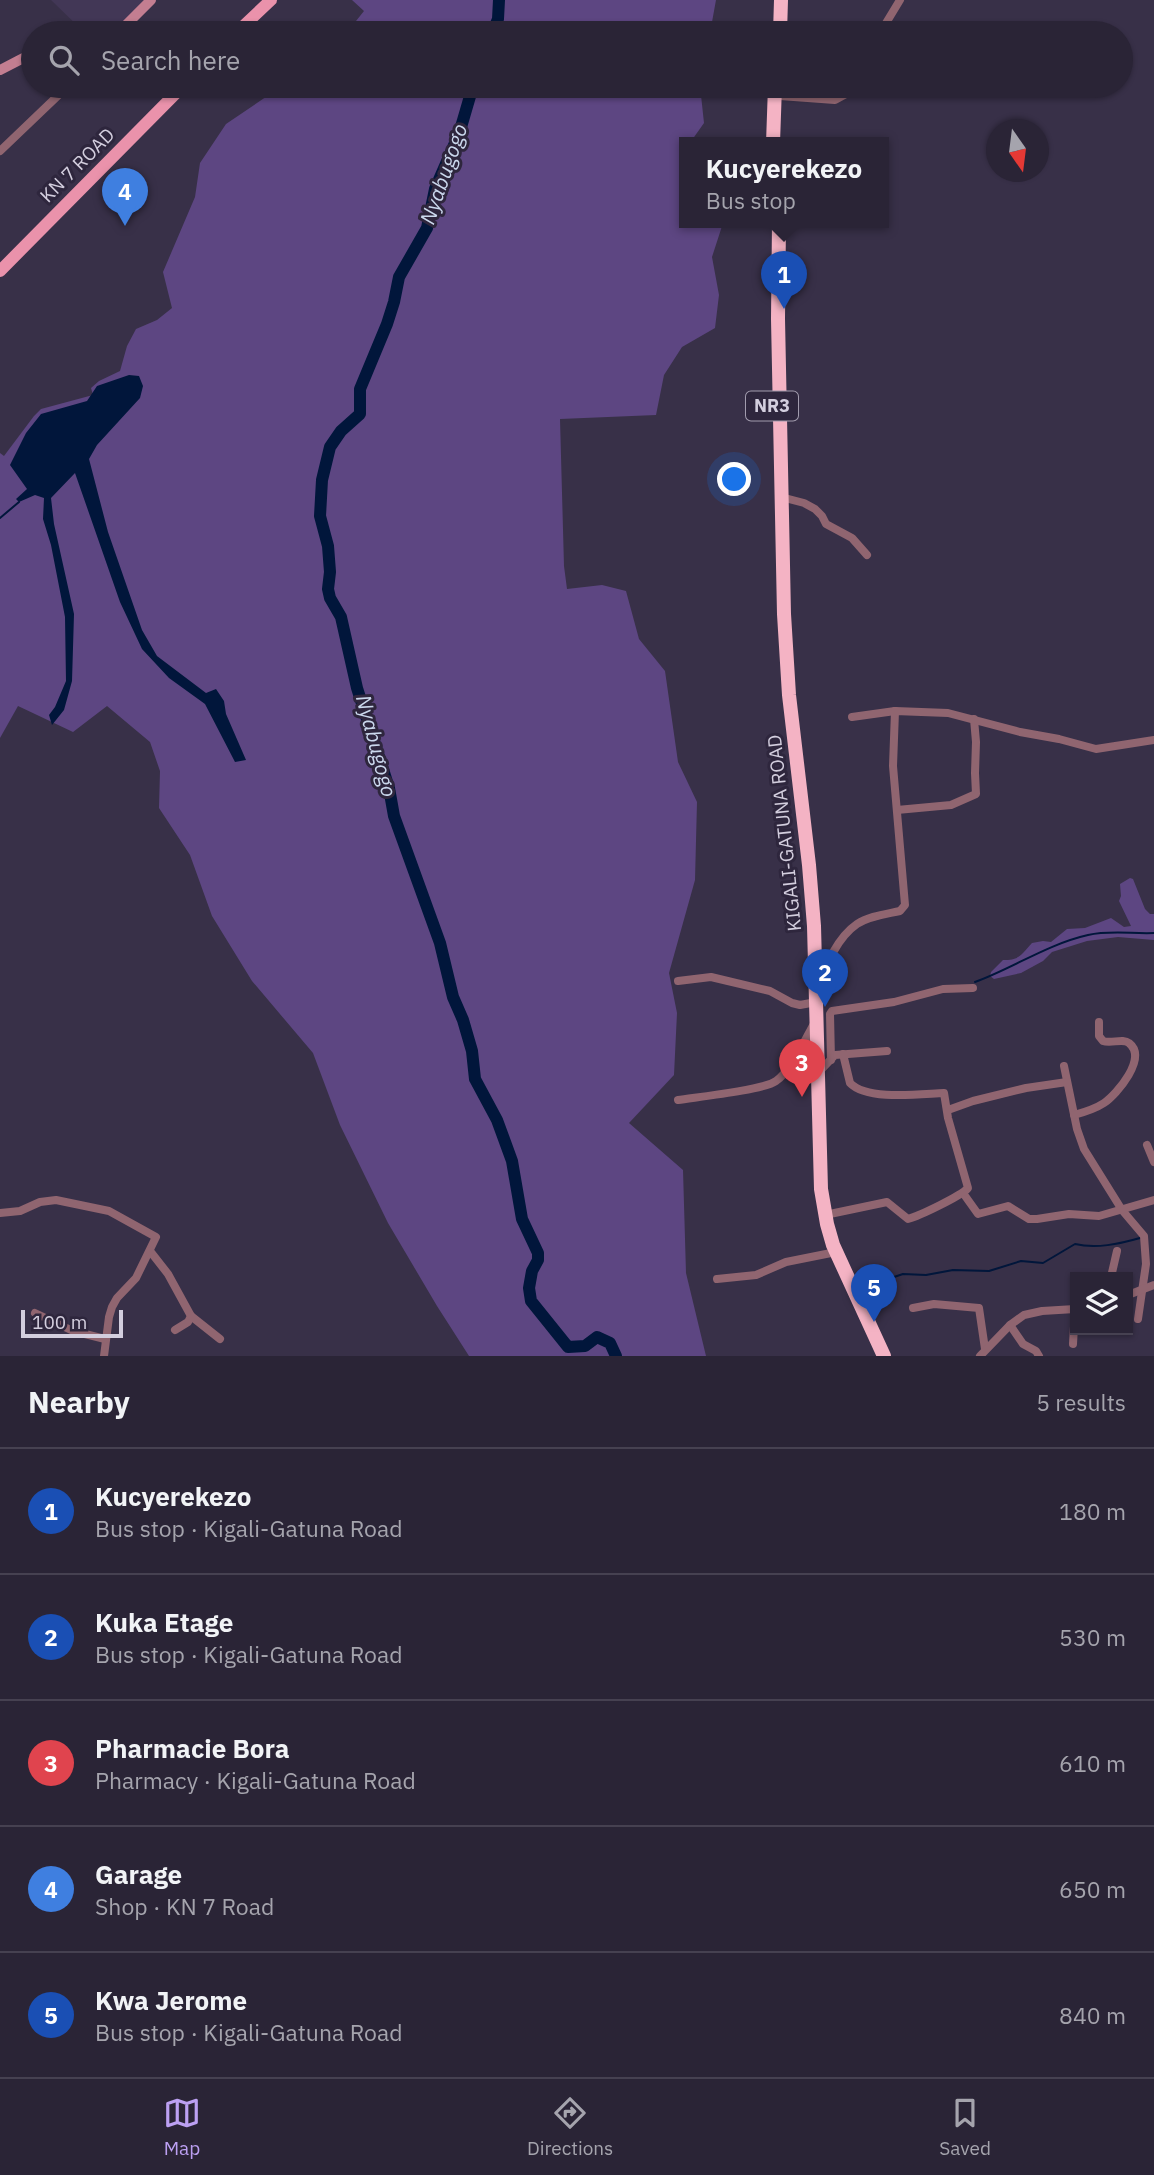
<!DOCTYPE html>
<html lang="en">
<head>
<meta charset="utf-8">
<style>
	:root { --surface:#2a2436; --page:#363042; --text:#f1f3f6; --muted:#a5a4ad; --line:#464151; --accent:#bca0f2 }
	body { margin:0; font-family:"IBM Plex Sans",sans-serif; background:var(--page); color:var(--text) }
	.controls { position:absolute; right:21px; bottom:21px; display:grid; overflow:hidden; border-radius:0px; box-shadow:0 2px 5px #0004 }
	.controls button { width:63px; height:63px; display:grid; place-items:center; padding:0; border:0; border-bottom:2px solid var(--line); background:var(--surface); color:var(--text); font:35px sans-serif }
	.compass { position:absolute; left:986px; top:119px; width:63px; height:63px; border-radius:50%; background:var(--surface); box-shadow:0 2px 5px #0004; rotate:166deg }
	.scale { position:absolute; left:21px; bottom:18px; width:102px; box-sizing:border-box; padding-left:7px; border:4px solid #d3cede; border-top:0; font-size:19px; line-height:24px; white-space:nowrap; color:#d3cede; -webkit-text-stroke:5px #2e263d; paint-order:stroke }
	.you { position:absolute; left:735px; top:480px; width:24px; height:24px; margin:-18px; border:5px solid #fff; border-radius:50%; background:#1a73e8; box-shadow:0 0 0 10px #1a73e833 }
	.badge { display:grid; place-items:center; width:46px; height:46px; border-radius:50%; background:var(--accent); color:#fff; font-size:23px; font-weight:700 }
	.pin { position:absolute; translate:-50% -58px; filter:drop-shadow(0 2px 4px #0008) }
	.pin::after { content:''; position:absolute; top:37px; width:24px; height:21px; background:inherit; clip-path:polygon(0 0,100% 0,50% 100%) }
	.popup { position:absolute; left:679px; top:137px; width:210px; height:91px; box-sizing:border-box; display:grid; place-content:center; border-radius:0px; background:var(--surface); filter:drop-shadow(0 2px 5px #0005); font-size:23px; white-space:nowrap; color:var(--muted) }
	.popup b { font-size:26px; color:var(--text) }
	.popup::after { content:''; position:absolute; left:50%; top:100%; margin-left:-14px; border:14px solid transparent; border-top-color:var(--surface) }
	.list { margin:0; padding:0; list-style:none }
	h2 { display:flex; justify-content:space-between; align-items:center; height:91px; margin:0; padding:0 28px; font-size:30px }
	h2 small { font-size:23px; font-weight:400; color:var(--muted) }
	.list li { display:grid; grid-template-columns:46px 1fr auto; gap:21px; align-items:center; box-sizing:border-box; height:126px; padding:0 28px; border-top:2px solid var(--line) }
	.list b { display:block; font-size:26px; white-space:nowrap }
	.list p { margin:0; font-size:23px; white-space:nowrap; color:var(--muted) }
	.list em { font-size:23px; font-style:normal; color:var(--muted) }
	.icon { flex:none; width:38px; height:38px; fill:none; stroke:currentColor; stroke-width:2; stroke-linecap:round; stroke-linejoin:round }
	.map { position:relative; flex:none; width:1154px; height:1356px; overflow:hidden }
	.search { position:absolute; background:var(--surface); box-shadow:0 2px 5px #0004; left:21px; right:21px; top:21px; height:77px; display:flex; align-items:center; gap:18px; box-sizing:border-box; padding:0 24px; border-radius:38px; color:var(--muted); font-size:26px }
	.sheet { height:721px; background:var(--surface) }
	nav { display:flex; justify-content:space-around; align-items:center; box-sizing:border-box; height:98px; border-top:2px solid var(--line); background:var(--surface); font-size:19px; color:var(--muted) }
	nav a { display:grid; justify-items:center; gap:4px }
	nav .on { color:var(--accent) }
	.map>svg:first-child { display:block }
</style>
</head>
<body>
<div class="map">
<svg width="1154" height="1356" viewBox="0 0 1154 1356">
	<rect width="100%" height="100%" fill="#383048"/>
	<polygon fill="#423756" points="51,0 148,0 116,33 98,33 94,30 91,33 85,33"/>
	<g fill="#5d4682">
		<polygon points="352,0 716,0 710,33 331,33 352,26 364,11"/>
		<polygon points="282,86 700,86 704,123 692,140 692,143 684,143 684,223 723,223 712,257 719,295 715,328 682,347 664,375 656,415 560,419 564,566 567,589 602,585 626,591 639,639 665,671 678,762 697,802 695,880 669,973 677,1013 674,1075 629,1123 683,1170 686,1273 706,1356 469,1356 437,1306 388,1223 340,1125 313,1053 252,981 212,916 190,855 159,808 160,771 150,742 107,706 73,732 18,706 0,738 0,453 4,456 34,416 41,409 93,395 91,388 99,381 120,371 127,346 136,329 157,320 172,308 163,272 195,197 200,163 226,124"/>
		<path d="M 1130,878 L 1133,879 L 1145,909 L 1150,914 L 1154,914 L 1154,940 L 1118,937 L 1087,941 L 1052,952 L 1043,961 L 1021,973 L 994,979 L 990,976 L 991,972 L 1003,960 C 1020,960 1021,955 1032,943 L 1043,941 L 1051,942 L 1067,929 L 1085,928 L 1111,918 L 1124,927 L 1131,926 L 1119,901 L 1121,896 L 1120,884 Z"/>
	</g>
	<polygon fill="#01163b" points="129,375 139,376 143,386 140,398 97,445 89,459 108,532 142,630 157,656 206,693 216,689 224,701 226,714 246,760 235,762 205,704 169,678 142,649 120,602 75,473 51,498 54,524 74,614 72,681 64,710 52,725 49,715 55,707 66,681 65,617 51,545 43,519 44,498 35,495 19,502 16,499 27,489 10,465 26,433 41,414 87,401 97,386"/>
	<g fill="none" stroke-linecap="round" stroke-linejoin="round">
		<g stroke="#01163b" stroke-width="2">
			<polyline points="0,518 19,502"/>
			<path d="M 975,982 C 1013,968 1048,944 1088,935 C 1110,930 1132,934 1154,933"/>
			<path d="M 879,1282 L 903,1274 L 926,1275 L 953,1270 L 989,1271 L 1021,1261 L 1043,1263 L 1075,1244 C 1096,1249 1119,1244 1140,1238"/>
		</g>
		<g stroke="#01163b" stroke-width="12">
			<polyline points="492,33 498,19 499,0"/>
			<polyline points="473,86 459,134 435,189 427,228 399,277 394,302 387,324 360,389 360,414 341,431 330,447 322,480 320,516 328,546 330,572 328,589 330,598 341,617 357,688 389,788 394,816 440,943 453,997 463,1020 472,1051 475,1079 497,1120 512,1161 522,1219 538,1253 538,1260 532,1271 529,1288 531,1301 568,1347 585,1346 597,1337 610,1343 616,1356"/>
		</g>
		<g stroke="#906570" stroke-width="8">
			<polyline points="880,33 900,0"/>
			<polyline points="780,96 835,100 846,94 851,86"/>
			<polyline points="0,151 68,86"/>
			<polyline points="781,497 804,503 815,509 822,516 826,524 852,538 867,555"/>
			<polyline points="852,717 895,711"/>
			<polyline points="897,810 951,805 976,794 975,773 976,742 974,719"/>
			<polyline points="678,981 711,977 770,991 792,1003 800,1005 816,1002"/>
			<path d="M 820,986 C 825,965 838,937 857,924 C 869,916 887,914 900,911 L 905,905 L 893,766 L 895,711 L 948,713 L 1020,732 L 1059,739 L 1096,749 L 1154,740"/>
			<polyline points="831,1060 830,1014 832,1011 894,1002 943,989 973,988"/>
			<polyline points="1064,1066 1077,1129 1084,1149 1122,1210 1144,1236 1146,1264 1138,1319"/>
			<polyline points="817,1074 835,1055 887,1051"/>
			<path d="M 678,1100 C 697,1097 764,1090 776,1081 C 792,1070 805,1039 815,1022"/>
			<polyline points="948,1110 973,1101 1026,1088 1067,1082"/>
			<path d="M 1074,1115 C 1085,1112 1095,1109 1104,1103 C 1117,1094 1148,1058 1129,1043 C 1123,1038 1111,1044 1103,1041 L 1099,1036 L 1099,1022"/>
			<polyline points="1147,1145 1154,1162"/>
			<polyline points="963,1193 978,1214 1008,1206 1029,1219 1037,1219 1069,1214 1099,1216 1154,1200"/>
			<polyline points="0,1213 20,1211 40,1202 56,1200 109,1211 156,1237 136,1278 117,1298 112,1307 109,1317 104,1356"/>
			<path d="M 825,1215 L 887,1202 L 908,1219 C 919,1216 961,1196 968,1188 L 948,1118 L 944,1093 C 920,1094 867,1101 850,1083 L 843,1054"/>
			<polyline points="150,1251 168,1274 191,1316 188,1322 175,1330"/>
			<polyline points="1111,1277 1117,1251"/>
			<polyline points="717,1279 756,1275 786,1262 836,1252"/>
			<polyline points="1128,1295 1154,1285"/>
			<polyline points="913,1308 934,1304 979,1308 985,1349"/>
			<polyline points="35,1313 73,1331 105,1339"/>
			<polyline points="191,1316 220,1339"/>
			<polyline points="1010,1325 1023,1344 1036,1351 1039,1356"/>
			<polyline points="1073,1344 1075,1309"/>
			<polyline points="980,1356 1010,1325 1024,1315 1042,1311 1075,1309"/>
		</g>
		<g stroke="#c37e91" stroke-width="10">
			<polyline points="118,33 151,0"/>
			<polyline points="0,70 33,53"/>
		</g>
		<g stroke="#ea92ab" stroke-width="12">
			<polyline points="236,33 271,0"/>
			<polyline points="0,271 183,86"/>
		</g>
		<g stroke="#f4b3c4" stroke-width="14">
			<polyline points="780,33 781,0"/>
			<polyline points="773,143 775,86"/>
			<polyline points="779,223 778,319 784,614 789,695 809,865 814,926 821,1189 827,1224 833,1245 884,1356"/>
		</g>
	</g>
	<g text-anchor="middle" stroke-width="6" stroke-linejoin="round" paint-order="stroke">
		<rect fill="#2e263d" stroke="#a29cae" stroke-width="2" x="746" y="391.5" width="52" height="29" rx="5"/>
		<g font-size="18" font-weight="bold" fill="#d3cede">
			<text x="772" y="412">NR3</text>
		</g>
		<g font-size="19" fill="#d3cede" stroke="#2e263d">
			<text transform="translate(77 165) rotate(-45)" y="7">KN 7 ROAD</text>
			<text transform="translate(784 833) rotate(-96)" y="7">KIGALI-GATUNA ROAD</text>
		</g>
		<g font-size="21" font-style="italic" fill="#cbd8ed" stroke="#2e263d">
			<text transform="translate(444 174) rotate(-71)" y="7">Nyabugogo</text>
			<text transform="translate(376 746) rotate(75)" y="7">Nyabugogo</text>
		</g>
	</g>
</svg>
<div class="controls">
<button><svg class="icon" aria-label="layers" viewBox="0 0 24 24"><path d="M12 4l9 5-9 5-9-5zM3 14l9 5 9-5"/></svg></button>
</div>
<svg class="compass" viewBox="-18 -18 36 36"><path d="M0-13l5 13h-10z" fill="#e53935"/><path d="M0 13l5-13h-10z" fill="#a5a4ad"/></svg>
<div class="scale">100 m</div>
<div class="you"></div>
<div class="pin badge" style="left:784px;top:309px;background:#1a4fb4">1</div>
<div class="popup"><b>Kucyerekezo</b>Bus stop</div>
<div class="pin badge" style="left:825px;top:1007px;background:#1a4fb4">2</div>
<div class="pin badge" style="left:802px;top:1097px;background:#e0444e">3</div>
<div class="pin badge" style="left:125px;top:226px;background:#3f7fe0">4</div>
<div class="pin badge" style="left:874px;top:1322px;background:#1a4fb4">5</div>
<div class="search"><svg class="icon" aria-label="search" viewBox="0 0 24 24"><circle cx="10" cy="10" r="6"/><path d="M15 15l6 6"/></svg>Search here</div>
</div>
<section class="sheet">
<h2>Nearby<small>5 results</small></h2>
<ul class="list">
<li><span class="badge" style="background:#1a4fb4">1</span><div><b>Kucyerekezo</b><p>Bus stop · Kigali-Gatuna Road</p></div><em>180 m</em></li>
<li><span class="badge" style="background:#1a4fb4">2</span><div><b>Kuka Etage</b><p>Bus stop · Kigali-Gatuna Road</p></div><em>530 m</em></li>
<li><span class="badge" style="background:#e0444e">3</span><div><b>Pharmacie Bora</b><p>Pharmacy · Kigali-Gatuna Road</p></div><em>610 m</em></li>
<li><span class="badge" style="background:#3f7fe0">4</span><div><b>Garage</b><p>Shop · KN 7 Road</p></div><em>650 m</em></li>
<li><span class="badge" style="background:#1a4fb4">5</span><div><b>Kwa Jerome</b><p>Bus stop · Kigali-Gatuna Road</p></div><em>840 m</em></li>
</ul>
</section>
<nav>
<a class="on"><svg class="icon" aria-label="map" viewBox="0 0 24 24"><path d="M3 6l6-2 6 2 6-2v14l-6 2-6-2-6 2zM9 4v14M15 6v14"/></svg>Map</a>
<a><svg class="icon" aria-label="directions" viewBox="0 0 24 24"><path d="M12 3l9 9-9 9-9-9zM9 14v-3h6M13 9l2 2-2 2"/></svg>Directions</a>
<a><svg class="icon" aria-label="saved" viewBox="0 0 24 24"><path d="M7 4h10v16l-5-4-5 4z"/></svg>Saved</a>
</nav>
</body>
</html>
